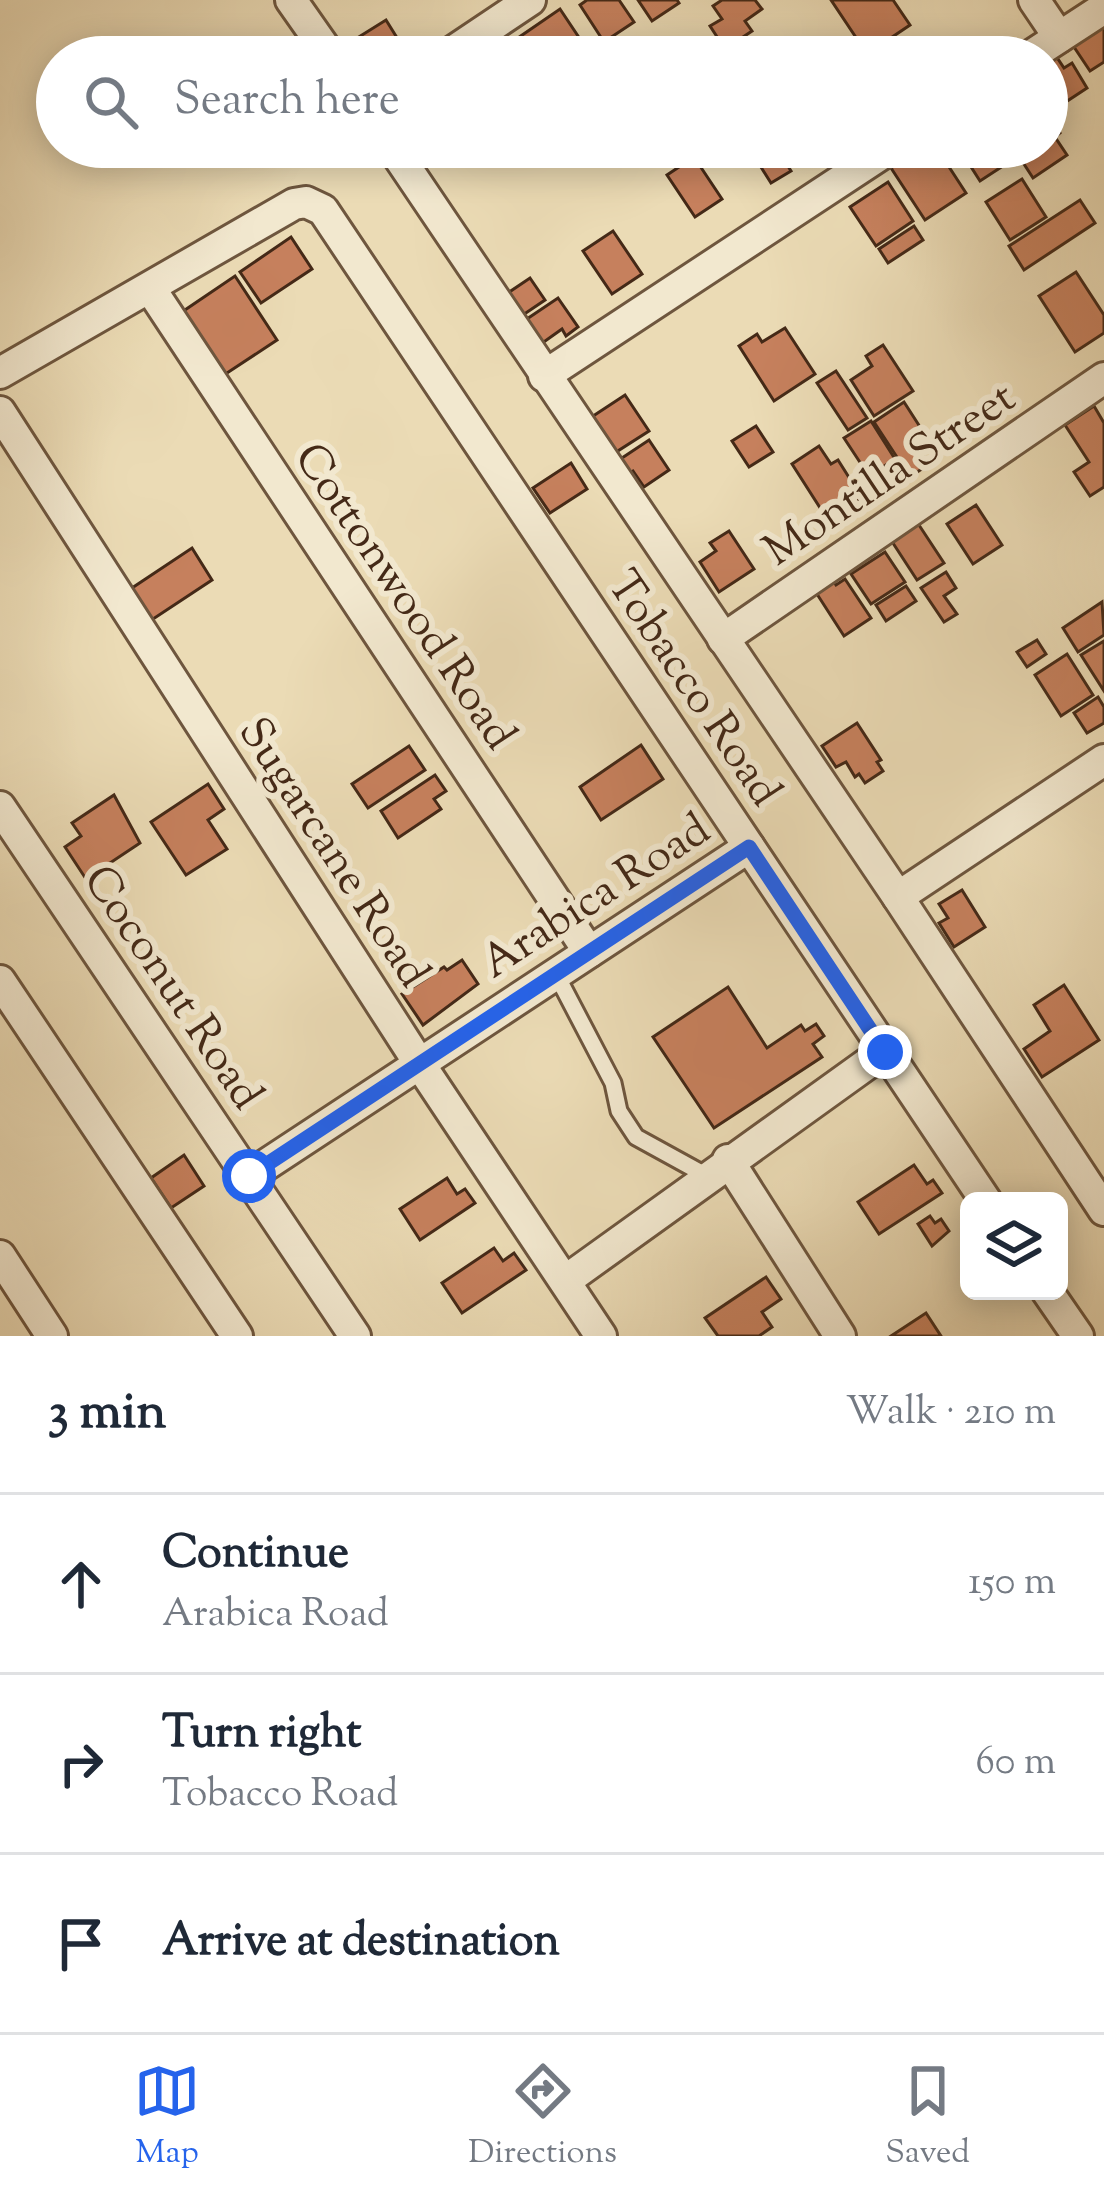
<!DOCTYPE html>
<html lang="en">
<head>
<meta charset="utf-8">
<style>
	:root { --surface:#fff; --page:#f2f2f3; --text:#1f2937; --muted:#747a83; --line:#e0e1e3; --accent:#2563eb }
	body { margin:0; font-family:"Sorts Mill Goudy",serif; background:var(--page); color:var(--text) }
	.controls { position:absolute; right:36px; bottom:36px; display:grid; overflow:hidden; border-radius:18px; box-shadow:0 6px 30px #0003 }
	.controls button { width:108px; height:108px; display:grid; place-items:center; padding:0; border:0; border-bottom:3px solid var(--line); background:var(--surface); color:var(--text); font:60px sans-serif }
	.stop { position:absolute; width:36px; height:36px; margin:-27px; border:9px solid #2563eb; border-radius:50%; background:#fff }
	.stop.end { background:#2563eb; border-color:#fff; box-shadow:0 3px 12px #0008 }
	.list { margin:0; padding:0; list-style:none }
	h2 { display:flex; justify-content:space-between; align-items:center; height:156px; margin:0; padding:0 48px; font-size:51px }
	h2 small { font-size:39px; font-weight:400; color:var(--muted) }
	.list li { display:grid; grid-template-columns:78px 1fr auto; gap:36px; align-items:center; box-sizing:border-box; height:180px; padding:0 48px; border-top:3px solid var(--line) }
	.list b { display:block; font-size:45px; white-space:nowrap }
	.list p { margin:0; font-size:39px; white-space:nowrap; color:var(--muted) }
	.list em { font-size:39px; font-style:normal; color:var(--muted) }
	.icon { flex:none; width:66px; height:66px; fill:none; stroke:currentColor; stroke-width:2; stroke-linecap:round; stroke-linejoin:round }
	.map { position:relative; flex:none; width:1104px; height:1336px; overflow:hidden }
	.search { position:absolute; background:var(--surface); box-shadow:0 6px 30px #0003; left:36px; right:36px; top:36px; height:132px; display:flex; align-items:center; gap:30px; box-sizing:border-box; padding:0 42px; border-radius:66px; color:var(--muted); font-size:45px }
	.sheet { height:696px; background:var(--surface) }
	nav { display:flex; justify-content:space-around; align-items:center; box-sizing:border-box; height:168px; border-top:3px solid var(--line); background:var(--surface); font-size:33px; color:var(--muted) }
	nav a { display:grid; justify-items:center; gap:6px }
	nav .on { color:var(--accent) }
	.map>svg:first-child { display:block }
</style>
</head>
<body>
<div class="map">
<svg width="1104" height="1336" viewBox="0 0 1104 1336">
	<rect width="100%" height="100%" fill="#ebdbb5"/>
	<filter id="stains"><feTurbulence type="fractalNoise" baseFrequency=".00167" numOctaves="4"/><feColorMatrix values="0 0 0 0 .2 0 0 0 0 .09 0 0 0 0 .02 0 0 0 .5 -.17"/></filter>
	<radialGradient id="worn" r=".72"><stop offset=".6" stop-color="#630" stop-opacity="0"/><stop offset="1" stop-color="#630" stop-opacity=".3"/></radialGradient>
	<g fill="#c6805d" stroke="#442917" stroke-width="3">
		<polygon points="587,0 619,0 634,22 604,42 580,5"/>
		<polygon points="638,0 677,0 679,3 652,21"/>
		<polygon points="722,0 755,0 762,9 745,21 752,31 725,49 710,26 722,19 713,6"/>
		<polygon points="831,0 893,0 910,25 867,54"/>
		<polygon points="560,9 592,57 526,57 515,40"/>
		<polygon points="386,20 404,49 391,57 353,57 346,45"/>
		<polygon points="1104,23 1104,62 1090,71 1072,44"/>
		<polygon points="1056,56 1064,68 1072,63 1087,88 1052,111 1047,102 1047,62"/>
		<polygon points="1047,112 1060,133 1055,137 1067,155 1033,178 1013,147 1047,147"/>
		<polygon points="767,147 776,147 791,171 771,183 754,156"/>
		<polygon points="922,147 936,147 966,193 925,220 891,168"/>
		<polygon points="945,147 999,147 1009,162 980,181 964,156 954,163"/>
		<polygon points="694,157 722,199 695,217 667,175"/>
		<polygon points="1022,179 1046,217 1010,240 986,202"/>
		<polygon points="888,182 913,221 876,246 850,207"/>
		<polygon points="1080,200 1095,223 1024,270 1009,246"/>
		<polygon points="914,226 923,240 888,263 879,249"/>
		<polygon points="613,231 642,274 612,294 583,251"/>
		<polygon points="291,237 312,269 261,303 240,272"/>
		<polygon points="1076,272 1104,315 1104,333 1075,352 1039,296"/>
		<polygon points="235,276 277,340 224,375 182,312"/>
		<polygon points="530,278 545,300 514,321 499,299"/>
		<polygon points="558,298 578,327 566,336 562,329 534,349 518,325"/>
		<polygon points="785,328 815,374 774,401 739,346 757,334 762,342"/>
		<polygon points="883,345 913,391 874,416 851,380 872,366 866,356"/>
		<polygon points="836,371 867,418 848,430 817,383"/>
		<polygon points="625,395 649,431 613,454 581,424"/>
		<polygon points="904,402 931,444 920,451 929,464 910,477 874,422"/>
		<polygon points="1094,406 1104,423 1104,487 1090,496 1074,472 1089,462 1065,425"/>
		<polygon points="871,421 895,459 869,476 844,438"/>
		<polygon points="756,426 773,452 749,467 732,441"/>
		<polygon points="649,440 669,470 644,487 633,471 625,476 616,462"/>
		<polygon points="819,446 831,464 838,460 862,498 844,510 840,503 824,514 792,464"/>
		<polygon points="571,463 587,489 550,513 533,488"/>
		<polygon points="976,505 1002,545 973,564 947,524"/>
		<polygon points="915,519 944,563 917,580 889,537"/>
		<polygon points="729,531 754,569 719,592 700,562 716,551 710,543"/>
		<polygon points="192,548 212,580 147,623 126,592"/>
		<polygon points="885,552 905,582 871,604 851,574"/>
		<polygon points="946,572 956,588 944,596 957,614 944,622 921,588"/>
		<polygon points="832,579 836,585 845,579 871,618 844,636 815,591"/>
		<polygon points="906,586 916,601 886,621 876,605"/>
		<polygon points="1102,602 1104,635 1078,652 1063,628"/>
		<polygon points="1037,640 1046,654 1027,667 1017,652"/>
		<polygon points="1104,641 1104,691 1081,655"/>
		<polygon points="1067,654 1093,695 1061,716 1035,675"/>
		<polygon points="1098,697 1104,707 1104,723 1087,733 1074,713"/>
		<polygon points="857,723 881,760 877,762 883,771 865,783 859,774 855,777 846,762 836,767 822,746"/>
		<polygon points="641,745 663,779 601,820 580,787"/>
		<polygon points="409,746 425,770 368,808 352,784"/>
		<polygon points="435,775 446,791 434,799 441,809 398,838 381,811"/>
		<polygon points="208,784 224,809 208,820 227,849 186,875 151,822"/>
		<polygon points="114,795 140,843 86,879 65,847 81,836 72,823"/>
		<polygon points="962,890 985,927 954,947 939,923 948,918 939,904"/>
		<polygon points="462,960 478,984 423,1025 402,994 444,967 447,970"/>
		<polygon points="1064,985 1099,1040 1042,1077 1024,1049 1050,1031 1034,1005"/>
		<polygon points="728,987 767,1048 801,1025 805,1031 816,1024 824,1036 813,1044 822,1057 714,1128 653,1037"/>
		<polygon points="184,1155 204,1186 171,1208 151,1178"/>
		<polygon points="914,1165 927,1184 933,1180 942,1193 879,1234 858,1202"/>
		<polygon points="447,1178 457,1194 465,1189 475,1203 420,1240 400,1209"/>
		<polygon points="930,1216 935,1223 941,1219 949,1231 932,1246 918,1224"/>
		<polygon points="494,1248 503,1261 514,1253 526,1270 462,1313 442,1283"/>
		<polygon points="766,1277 781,1299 762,1312 772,1327 759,1336 718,1336 705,1318"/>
		<polygon points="926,1313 941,1336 891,1336"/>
	</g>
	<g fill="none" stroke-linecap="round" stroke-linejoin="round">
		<g stroke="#6e563e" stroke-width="21">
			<polyline id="service" points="556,974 613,1083 619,1111 636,1137 707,1176"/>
		</g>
		<g stroke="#6e563e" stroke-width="36">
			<g id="minor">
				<polyline points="291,0 331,57"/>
				<polyline points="1034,0 1059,37"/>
				<polyline points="445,57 530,0"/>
				<polyline points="1029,57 1104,8"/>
				<polyline points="392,147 898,897 1104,1210"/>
				<polyline points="150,288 589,952"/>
				<polyline points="0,373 294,204 306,202 323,210 986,1201"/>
				<polyline points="544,376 892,147"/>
				<polyline points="0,412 419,1063 601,1336"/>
				<polyline points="723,639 1104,378"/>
				<polyline points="0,807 355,1336"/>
				<polyline points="898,897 1104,760"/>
				<polyline points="0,981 237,1336"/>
				<polyline points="728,1160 840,1336"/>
				<polyline points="249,1176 749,847"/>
				<polyline points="0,1256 52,1336"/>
				<polyline points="565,1281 885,1051"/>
				<polyline points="1047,1291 1078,1336"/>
			</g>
		</g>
		<use href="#service" stroke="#f2e8cf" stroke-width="15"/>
		<use href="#minor" stroke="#f2e8cf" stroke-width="30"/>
	</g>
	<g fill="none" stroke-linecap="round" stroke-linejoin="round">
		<polyline stroke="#2563eb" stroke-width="15" points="249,1176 749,847 885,1052"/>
	</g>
	<g text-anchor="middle" stroke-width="12" stroke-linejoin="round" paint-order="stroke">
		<g font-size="45" fill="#442917" stroke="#f2e8cf">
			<text transform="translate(888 472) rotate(-34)" y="16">Montilla Street</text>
			<text transform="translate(407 595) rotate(56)" y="16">Cottonwood Road</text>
			<text transform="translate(696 687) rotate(56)" y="16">Tobacco Road</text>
			<text transform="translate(336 851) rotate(57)" y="16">Sugarcane Road</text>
			<text transform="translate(594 894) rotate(-33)" y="16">Arabica Road</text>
			<text transform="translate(175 986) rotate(56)" y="16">Coconut Road</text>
		</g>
	</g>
	<rect width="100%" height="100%" filter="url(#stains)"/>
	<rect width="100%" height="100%" fill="url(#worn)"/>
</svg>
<div class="controls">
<button><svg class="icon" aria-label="layers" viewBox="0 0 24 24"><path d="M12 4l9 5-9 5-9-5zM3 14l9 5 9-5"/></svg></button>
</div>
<div class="stop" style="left:249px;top:1176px"></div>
<div class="stop end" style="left:885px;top:1052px"></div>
<div class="search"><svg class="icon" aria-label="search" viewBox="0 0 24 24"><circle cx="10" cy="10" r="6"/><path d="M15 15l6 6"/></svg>Search here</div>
</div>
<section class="sheet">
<h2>3 min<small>Walk · 210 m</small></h2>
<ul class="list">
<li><svg class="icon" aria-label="ahead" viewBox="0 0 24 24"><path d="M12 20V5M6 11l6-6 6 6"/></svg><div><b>Continue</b><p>Arabica Road</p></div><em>150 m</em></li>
<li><svg class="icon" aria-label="right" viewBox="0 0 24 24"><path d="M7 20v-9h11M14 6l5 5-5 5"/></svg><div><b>Turn right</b><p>Tobacco Road</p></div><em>60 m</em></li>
<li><svg class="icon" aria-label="arrive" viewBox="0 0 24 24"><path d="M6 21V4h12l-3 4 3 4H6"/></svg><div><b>Arrive at destination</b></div></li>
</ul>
</section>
<nav>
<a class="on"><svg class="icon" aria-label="map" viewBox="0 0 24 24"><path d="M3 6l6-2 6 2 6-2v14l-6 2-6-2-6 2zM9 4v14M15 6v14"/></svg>Map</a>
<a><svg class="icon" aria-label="directions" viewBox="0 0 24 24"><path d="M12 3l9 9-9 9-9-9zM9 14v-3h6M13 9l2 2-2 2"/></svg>Directions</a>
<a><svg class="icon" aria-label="saved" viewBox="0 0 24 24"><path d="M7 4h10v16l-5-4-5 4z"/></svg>Saved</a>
</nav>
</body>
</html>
